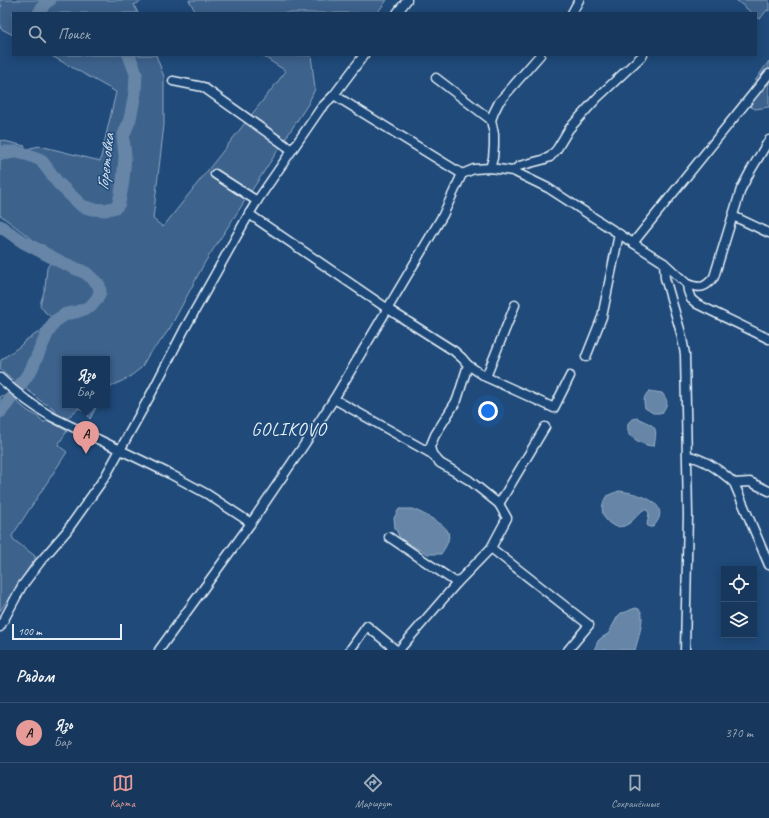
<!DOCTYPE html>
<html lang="ru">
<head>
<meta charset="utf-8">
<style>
	:root { --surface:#17385c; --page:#244365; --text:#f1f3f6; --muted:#9eacbb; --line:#365272; --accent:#e69b98 }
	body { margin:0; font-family:Caveat,sans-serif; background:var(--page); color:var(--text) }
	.controls { position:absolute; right:12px; bottom:12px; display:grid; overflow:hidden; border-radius:0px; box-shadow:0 2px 10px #0003 }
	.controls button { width:36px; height:36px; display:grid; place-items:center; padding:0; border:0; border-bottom:1px solid var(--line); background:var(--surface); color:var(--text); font:20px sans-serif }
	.scale { position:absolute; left:12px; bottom:10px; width:110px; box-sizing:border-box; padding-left:4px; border:2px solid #e8f1f8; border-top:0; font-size:11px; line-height:14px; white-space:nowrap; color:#e8f1f8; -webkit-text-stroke:3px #1f4a7a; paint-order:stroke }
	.you { position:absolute; left:488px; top:411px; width:14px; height:14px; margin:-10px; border:3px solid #fff; border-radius:50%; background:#1a73e8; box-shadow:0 0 0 6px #1a73e833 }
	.badge { display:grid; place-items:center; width:26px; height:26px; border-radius:50%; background:var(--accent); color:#111; font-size:13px; font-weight:700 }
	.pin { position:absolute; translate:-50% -33px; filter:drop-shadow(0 1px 2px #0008) }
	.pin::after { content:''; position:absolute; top:21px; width:14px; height:12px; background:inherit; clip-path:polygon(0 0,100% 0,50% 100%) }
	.popup { position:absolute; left:62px; top:356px; width:48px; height:52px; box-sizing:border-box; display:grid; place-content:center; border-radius:0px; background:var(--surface); filter:drop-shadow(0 1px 3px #0005); font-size:13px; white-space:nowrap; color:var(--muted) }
	.popup b { font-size:15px; color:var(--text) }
	.popup::after { content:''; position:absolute; left:50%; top:100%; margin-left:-8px; border:8px solid transparent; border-top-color:var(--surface) }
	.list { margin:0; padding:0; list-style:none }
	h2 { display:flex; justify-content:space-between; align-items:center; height:52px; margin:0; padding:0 16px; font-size:17px }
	h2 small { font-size:13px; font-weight:400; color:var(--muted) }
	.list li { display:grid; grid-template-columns:26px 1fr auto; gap:12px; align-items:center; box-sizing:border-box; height:60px; padding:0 16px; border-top:1px solid var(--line) }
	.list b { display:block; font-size:15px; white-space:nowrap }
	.list p { margin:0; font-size:13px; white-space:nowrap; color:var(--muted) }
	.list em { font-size:13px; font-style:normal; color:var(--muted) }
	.icon { flex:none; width:22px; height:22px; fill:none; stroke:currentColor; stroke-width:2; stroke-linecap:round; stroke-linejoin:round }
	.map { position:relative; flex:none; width:769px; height:650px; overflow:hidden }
	.search { position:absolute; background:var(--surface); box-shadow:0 2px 10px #0003; left:12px; right:12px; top:12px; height:44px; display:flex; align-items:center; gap:10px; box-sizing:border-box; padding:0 14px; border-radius:0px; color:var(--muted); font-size:15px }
	.sheet { height:112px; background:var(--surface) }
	nav { display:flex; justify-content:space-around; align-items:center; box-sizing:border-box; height:56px; border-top:1px solid var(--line); background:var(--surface); font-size:11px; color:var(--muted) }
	nav a { display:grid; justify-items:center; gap:2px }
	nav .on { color:var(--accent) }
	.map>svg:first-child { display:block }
</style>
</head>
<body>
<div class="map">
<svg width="769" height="650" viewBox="0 0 769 650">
	<rect width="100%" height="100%" fill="#1f4a7a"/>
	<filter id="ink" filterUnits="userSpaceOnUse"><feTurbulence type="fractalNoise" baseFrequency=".025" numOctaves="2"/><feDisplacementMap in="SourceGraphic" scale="8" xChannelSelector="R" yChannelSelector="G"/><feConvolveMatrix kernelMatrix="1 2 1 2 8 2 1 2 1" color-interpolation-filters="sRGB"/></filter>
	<g filter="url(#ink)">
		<g fill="#3c628c" stroke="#92aac2">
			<polygon points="0,0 144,0 134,5 138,13 13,13 13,35 0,28 0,8 2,6 0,3"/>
			<polygon points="189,0 387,0 377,13 196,13"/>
			<polygon points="736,0 769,0 769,11 767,10 760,19 756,16 756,13 752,13"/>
			<polygon points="50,55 156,55 164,77 164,125 153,219 163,227 286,71 261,55 311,55 315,89 308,104 205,262 170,328 160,342 149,354 141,368 128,378 112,386 107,392 107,359 65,359 65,405 97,405 90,419 86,412 79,408 66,419 58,415 53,408 39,400 33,394 6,375 0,369 1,360 20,346 26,340 33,336 48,325 52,318 45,312 40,305 45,288 47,268 51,261 45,246 37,243 0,215 0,159 8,159 16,157 30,148 40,146 100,161 116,92"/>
			<path d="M 769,61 L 769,107 L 755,109 L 746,104 C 748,88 760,74 769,61 Z"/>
			<polygon points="0,140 25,146 20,154 0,156"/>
			<polygon points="7,395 11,397 28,411 37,416 40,420 44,422 49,421 67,431 58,445 67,452 12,536 14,540 35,556 35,560 32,563 0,611 0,396"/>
		</g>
		<g fill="#6685a7" stroke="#9ab0c7">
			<path d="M 649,391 L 662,393 C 669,402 668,403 662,413 L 653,413 L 645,408 C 643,400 644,396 649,391 Z"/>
			<path d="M 637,418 C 656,427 658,425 654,446 C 644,446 637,441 629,435 C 627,426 626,420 637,418 Z"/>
			<path d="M 619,491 C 638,493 675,503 653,527 L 649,527 L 647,525 L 649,513 L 647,510 L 643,510 C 637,515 632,523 624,526 C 612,530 599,517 603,504 C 603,503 605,498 605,498 C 608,494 615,493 619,491 Z"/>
			<path d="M 399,509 C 403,509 408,509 412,509 C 419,511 444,524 447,530 C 452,538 445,548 441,554 L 428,554 L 401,540 L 395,528 L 394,518 Z"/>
			<path d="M 636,608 C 639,609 640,609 641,612 C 645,617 637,643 635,650 L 594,650 L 598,641 L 601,638 L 608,634 L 618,616 L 621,613 C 627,613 630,609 636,608 Z"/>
		</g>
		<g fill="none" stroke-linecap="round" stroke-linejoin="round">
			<g stroke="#6685a7" stroke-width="13">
				<polyline points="39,13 45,3 50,0"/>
				<polyline points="0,152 17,152 29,155 41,160 58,183 82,206 92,209 105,210 116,207 119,203 123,181 125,156 123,137 130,119 135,93 136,74 129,55"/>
				<polyline points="0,226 23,242 61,262 86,273 99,285 100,292 97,299 90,307 76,312 66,314 55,321 47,334 31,370 6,405 0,412"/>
			</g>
			<g stroke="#e8f1f8" stroke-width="11">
				<g id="minor">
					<polyline points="397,13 407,0"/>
					<polyline points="572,13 579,0"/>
					<polyline points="436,78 491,120"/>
					<polyline points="173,81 203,87 292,150"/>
					<polyline points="334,95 462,174"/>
					<polyline points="490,168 493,158 494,146 494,134 491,120 494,112 499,102 540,55"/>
					<polyline points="513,171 519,166 542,160 550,157 557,149 569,129 597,98 643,55"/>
					<polyline points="215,174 257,201"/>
					<polyline points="249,214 388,309 454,351 462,358 468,365 486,377 554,408 570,376"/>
					<polyline points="733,216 769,233"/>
					<polyline points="633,243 769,74"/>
					<polyline points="664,263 687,284 688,291 691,299 697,304 769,339"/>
					<path d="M 687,284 C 701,289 705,288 714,277 L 741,189 L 751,170 L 769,140"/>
					<polyline points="586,357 602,317 619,234"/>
					<polyline points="486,377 515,305"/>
					<path d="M 0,378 C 16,393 33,406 52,417 L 170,474 L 207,494 L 251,523"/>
					<polyline points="334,399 432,454"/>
					<path d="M 688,456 C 705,459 721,471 734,483 L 769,565"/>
					<polyline points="734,483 750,482 769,491"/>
					<polyline points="499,504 545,427"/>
					<polyline points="389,537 457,583"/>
					<polyline points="491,548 589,625 568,650"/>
					<polyline points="0,627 22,586 40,562 66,532 105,477 151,394 184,330 249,214 257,201 321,108 334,95 364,55"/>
					<polyline points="159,650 251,523 304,445 334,399 443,215 462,174 474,169 490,168 513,171 548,188 664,263 665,278 681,333 685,354 688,515 685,650"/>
					<polyline points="350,650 367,626 396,650"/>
					<polyline points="399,650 457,583 491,548 507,518 499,504 469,480 440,463 432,454 430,447 435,435 457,400 468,365"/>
				</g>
			</g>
			<use href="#minor" stroke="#1f4a7a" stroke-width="8"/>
		</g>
	</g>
	<g text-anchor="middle" stroke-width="3" stroke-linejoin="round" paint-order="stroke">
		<g font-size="17" font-style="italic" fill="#d4e1ec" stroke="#1f4a7a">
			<text transform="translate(105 162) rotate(-84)" y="6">Горетовка</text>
		</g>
		<g font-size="18" letter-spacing="1" fill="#e8f1f8" stroke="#1f4a7a">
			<text x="289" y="435">GOLIKOVO</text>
		</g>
	</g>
</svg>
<div class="controls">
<button><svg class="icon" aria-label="locate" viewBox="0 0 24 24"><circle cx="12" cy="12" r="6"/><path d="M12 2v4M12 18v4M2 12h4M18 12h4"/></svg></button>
<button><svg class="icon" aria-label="layers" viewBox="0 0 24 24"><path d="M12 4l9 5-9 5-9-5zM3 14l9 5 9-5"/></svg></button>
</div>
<div class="scale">100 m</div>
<div class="you"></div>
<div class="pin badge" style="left:86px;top:454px">A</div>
<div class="popup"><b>Язь</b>Бар</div>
<div class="search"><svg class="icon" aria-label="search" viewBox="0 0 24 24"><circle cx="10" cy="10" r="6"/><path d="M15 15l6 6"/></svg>Поиск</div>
</div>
<section class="sheet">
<h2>Рядом<small></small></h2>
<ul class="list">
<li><span class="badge">A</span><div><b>Язь</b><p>Бар</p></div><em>370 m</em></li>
</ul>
</section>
<nav>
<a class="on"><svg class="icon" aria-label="map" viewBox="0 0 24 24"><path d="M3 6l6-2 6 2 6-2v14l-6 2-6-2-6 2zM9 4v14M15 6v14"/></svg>Карта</a>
<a><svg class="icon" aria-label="directions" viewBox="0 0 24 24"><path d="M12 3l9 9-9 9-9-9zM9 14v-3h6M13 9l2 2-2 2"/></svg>Маршрут</a>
<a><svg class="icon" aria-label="saved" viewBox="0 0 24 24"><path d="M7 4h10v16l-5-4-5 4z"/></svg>Сохранённые</a>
</nav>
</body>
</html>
